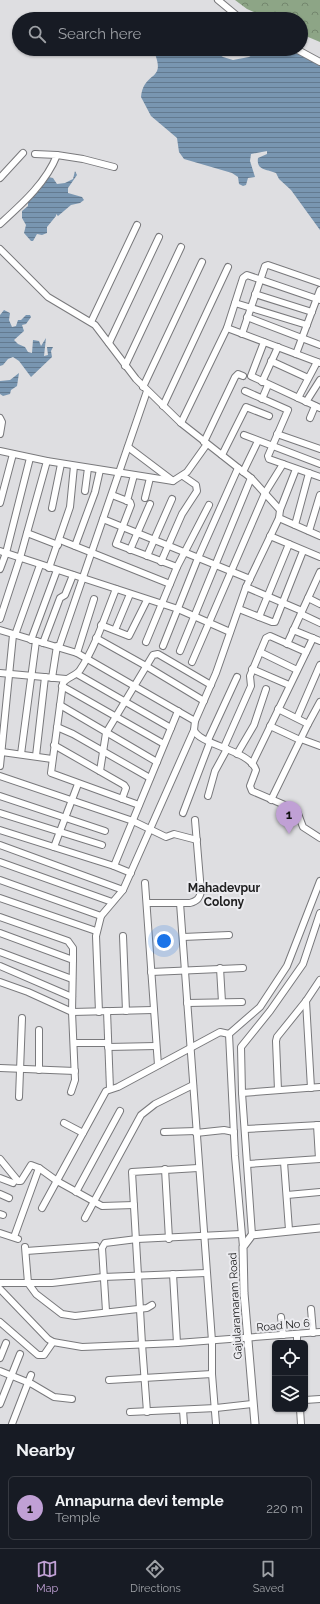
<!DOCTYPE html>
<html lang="en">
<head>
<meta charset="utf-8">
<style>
	:root { --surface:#171b24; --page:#242831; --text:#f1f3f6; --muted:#9ea1a6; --line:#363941; --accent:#c0a0d5 }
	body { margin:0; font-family:Raleway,sans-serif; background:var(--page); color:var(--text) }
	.controls { position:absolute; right:12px; bottom:12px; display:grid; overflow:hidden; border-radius:6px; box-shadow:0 1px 3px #0004 }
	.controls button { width:36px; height:36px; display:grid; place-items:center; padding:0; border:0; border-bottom:1px solid var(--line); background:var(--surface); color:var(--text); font:20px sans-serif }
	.you { position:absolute; left:164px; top:941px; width:14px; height:14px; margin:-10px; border:3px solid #fff; border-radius:50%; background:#1a73e8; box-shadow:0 0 0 6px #1a73e833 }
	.badge { display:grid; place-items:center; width:26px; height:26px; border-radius:50%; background:var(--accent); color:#111; font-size:13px; font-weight:700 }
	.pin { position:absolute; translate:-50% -33px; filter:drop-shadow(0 1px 2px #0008) }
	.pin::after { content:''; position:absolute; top:21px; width:14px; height:12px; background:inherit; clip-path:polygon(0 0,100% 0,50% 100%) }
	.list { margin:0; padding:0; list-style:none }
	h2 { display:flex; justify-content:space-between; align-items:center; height:52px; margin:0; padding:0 16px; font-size:17px }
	h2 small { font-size:13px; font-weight:400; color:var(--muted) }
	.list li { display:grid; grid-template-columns:26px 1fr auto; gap:12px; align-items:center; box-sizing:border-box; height:64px; margin:0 8px 8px; padding:0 8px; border:1px solid var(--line); border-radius:6px }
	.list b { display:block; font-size:15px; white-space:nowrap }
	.list p { margin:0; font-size:13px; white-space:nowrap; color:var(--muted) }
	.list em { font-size:13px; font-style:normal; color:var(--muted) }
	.icon { flex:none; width:22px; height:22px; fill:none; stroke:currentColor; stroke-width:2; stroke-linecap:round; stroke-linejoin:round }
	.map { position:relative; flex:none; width:320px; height:1424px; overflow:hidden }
	.search { position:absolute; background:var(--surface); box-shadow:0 1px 3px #0004; left:12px; right:12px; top:12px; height:44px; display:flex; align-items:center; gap:10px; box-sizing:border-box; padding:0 14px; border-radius:22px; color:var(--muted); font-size:15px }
	.sheet { height:124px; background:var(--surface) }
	nav { display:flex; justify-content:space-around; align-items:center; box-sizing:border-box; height:56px; border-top:1px solid var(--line); background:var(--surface); font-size:11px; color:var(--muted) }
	nav a { display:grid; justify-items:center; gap:2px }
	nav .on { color:var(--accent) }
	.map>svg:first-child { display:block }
</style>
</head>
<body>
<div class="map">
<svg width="320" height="1424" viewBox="0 0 320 1424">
	<defs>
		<pattern id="forest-crowns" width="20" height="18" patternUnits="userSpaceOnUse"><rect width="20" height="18" fill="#8da586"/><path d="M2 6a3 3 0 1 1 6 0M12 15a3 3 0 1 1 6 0" fill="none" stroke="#73866d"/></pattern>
		<pattern id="water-rules" width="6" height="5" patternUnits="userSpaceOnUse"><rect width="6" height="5" fill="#7996b1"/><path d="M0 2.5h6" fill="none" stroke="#637a90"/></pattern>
	</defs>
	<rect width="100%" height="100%" fill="#dedee1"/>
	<polygon fill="url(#forest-crowns)" points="235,0 320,0 320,42 301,34 301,19 269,19 247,9"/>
	<g fill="url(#water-rules)">
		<path d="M 153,49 L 211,49 L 223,57 L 233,60 L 249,57 L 255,53 L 256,49 L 290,49 L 320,66 L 320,230 L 291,190 L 279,179 L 276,173 C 268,169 256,171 258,158 L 267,154 L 267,151 L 251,154 L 250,161 L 255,177 L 248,178 L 246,185 L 243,186 L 239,184 L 238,177 L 232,173 L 184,159 L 179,152 L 177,138 L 151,116 L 141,97 C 144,69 168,83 153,49 Z"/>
		<polygon points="75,171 77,175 68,188 68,193 82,197 84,200 80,203 71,205 58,216 56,214 56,216 47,227 47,233 42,235 37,234 33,241 31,241 24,233 26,225 22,218 22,211 28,206 28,199 31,193 36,193 40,190 41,183 47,177 53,178 57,184 65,183 73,179"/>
		<polygon points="4,310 10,313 9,320 12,327 16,326 18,320 21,320 26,315 30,315 31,317 26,324 22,325 24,331 14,340 18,344 25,347 28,352 32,353 33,340 39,341 41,346 46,338 44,356 48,355 47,347 53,347 51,351 52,357 31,377 19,361 13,357 8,359 3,365 0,366 0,315"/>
		<polygon points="19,373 17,386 11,390 10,394 3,396 0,394 0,381 10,380"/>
	</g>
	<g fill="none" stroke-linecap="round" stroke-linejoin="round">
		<g stroke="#79797c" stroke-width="8">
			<g id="minor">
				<polyline points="218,0 241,19"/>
				<polyline points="296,49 320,62"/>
				<polyline points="57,155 83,159 114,167"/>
				<polyline points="0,178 23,153"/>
				<path d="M 0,224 C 22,204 46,183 57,155 L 35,154"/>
				<path d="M 0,249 L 48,297 L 95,325 L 136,379 L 181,423 L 251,478 L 280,510 L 279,518 L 246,587 L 216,673 L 195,721 L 194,730 C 199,745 250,750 256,770 L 250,786 L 252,791 L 294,809 L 297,811 L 303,827 L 320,838"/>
				<polyline points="255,294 312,312"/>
				<polyline points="235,303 243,278 247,275 320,300"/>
				<polyline points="247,317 320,345"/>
				<polyline points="91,322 137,225"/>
				<polyline points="227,328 320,363"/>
				<polyline points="242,334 265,266 268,265 320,283"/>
				<polyline points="264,342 251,376 320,408"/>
				<polyline points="109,343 159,237"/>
				<polyline points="296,354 320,290"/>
				<polyline points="271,361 308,378"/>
				<polyline points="125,366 181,247"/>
				<polyline points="262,382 278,347"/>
				<polyline points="143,387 202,262"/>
				<polyline points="245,391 288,410 268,456 269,459 320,477"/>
				<polyline points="298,398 317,362"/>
				<polyline points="262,399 268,385"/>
				<polyline points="306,402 320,380"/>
				<polyline points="163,406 228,267"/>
				<polyline points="0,418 2,422 0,434"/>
				<polyline points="310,418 315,406"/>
				<polyline points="181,423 227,328 235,303 307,325"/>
				<polyline points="277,434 320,449"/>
				<polyline points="244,435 320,464"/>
				<polyline points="204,442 235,377 238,374 243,376"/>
				<polyline points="128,447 173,481"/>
				<polyline points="0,451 47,461 173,481 187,472 207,444"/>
				<polyline points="222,455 246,407 269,416"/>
				<polyline points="243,472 258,441"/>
				<polyline points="85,491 88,468"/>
				<polyline points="112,495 130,502 131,505 116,544 177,567"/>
				<polyline points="145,498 150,478"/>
				<polyline points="127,501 134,475"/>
				<polyline points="0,503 13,454"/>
				<polyline points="52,508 61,464"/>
				<polyline points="280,510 296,469"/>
				<polyline points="279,518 320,536"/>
				<polyline points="103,519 250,579"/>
				<polyline points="295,525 309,473"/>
				<polyline points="309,531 320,495"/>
				<polyline points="27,533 58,545"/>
				<polyline points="270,536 320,557"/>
				<polyline points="60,540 170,584"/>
				<polyline points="75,546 95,492 100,470"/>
				<polyline points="130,550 150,504"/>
				<polyline points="0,551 178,609 230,632"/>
				<polyline points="147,556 172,499"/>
				<polyline points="161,562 182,514 197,491 196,485 183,476"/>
				<polyline points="49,568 70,507 74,466"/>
				<polyline points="0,569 6,553 30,458"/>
				<polyline points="246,587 302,611"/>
				<path d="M 116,589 C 105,616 96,646 80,670 C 76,676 67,677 63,683 L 51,773 L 139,805"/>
				<polyline points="308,598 320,604"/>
				<polyline points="239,609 272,622 275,622 303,551"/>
				<polyline points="301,614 320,623"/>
				<polyline points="259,617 289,544"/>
				<polyline points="0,619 20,558 47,461"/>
				<polyline points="101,625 129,636 147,600"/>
				<polyline points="0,630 77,653 195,721"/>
				<polyline points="115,630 130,594"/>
				<polyline points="293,630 320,641"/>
				<polyline points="15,635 40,565"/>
				<polyline points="96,638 146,666 204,701"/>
				<polyline points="31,640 57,570"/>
				<polyline points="146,642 177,567 209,505"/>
				<polyline points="43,643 60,598 65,595 73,575"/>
				<polyline points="287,644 320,572"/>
				<polyline points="163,646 198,558 238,468"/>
				<polyline points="59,647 147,391"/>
				<polyline points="180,651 251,478"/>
				<polyline points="260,652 297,670"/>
				<polyline points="77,653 94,599"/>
				<polyline points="192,662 265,493 283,464"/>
				<polyline points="252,669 289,685"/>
				<polyline points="0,673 66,679"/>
				<polyline points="77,674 171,728"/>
				<polyline points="52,678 57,646"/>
				<polyline points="62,686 164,744"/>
				<polyline points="60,705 157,762"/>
				<polyline points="278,709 308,724 320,702"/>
				<polyline points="297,718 320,665"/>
				<polyline points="270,726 300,740"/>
				<polyline points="57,727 73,734 150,778"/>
				<polyline points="301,739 320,746"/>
				<polyline points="208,740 237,677"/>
				<polyline points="54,745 124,785 126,788 122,799"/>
				<polyline points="224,747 251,686 250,676 266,638 270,636 306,652"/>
				<polyline points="2,752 52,759"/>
				<polyline points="21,754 36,641"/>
				<polyline points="237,754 254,725 266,689"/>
				<polyline points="36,756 45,677"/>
				<polyline points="252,764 313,638"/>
				<polyline points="0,766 13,635"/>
				<polyline points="100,771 106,733 153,655 158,654 211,685"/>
				<polyline points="0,776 133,821 166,837 174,834 197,840"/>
				<polyline points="0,796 105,831"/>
				<polyline points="208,796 215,771 227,749"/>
				<polyline points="271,800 308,724"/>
				<polyline points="0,813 102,845"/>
				<polyline points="183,813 210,742"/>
				<polyline points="0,830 114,866 178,711"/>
				<polyline points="0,845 123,890"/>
				<polyline points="54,847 78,784"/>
				<polyline points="0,862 112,902"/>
				<polyline points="114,866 131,873"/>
				<polyline points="0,880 101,916"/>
				<polyline points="145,883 158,1065"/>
				<polyline points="0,898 96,931"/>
				<path d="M 148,903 L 190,903 C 197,901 199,899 201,892 L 195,820"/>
				<polyline points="180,903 212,1341 212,1374"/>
				<polyline points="0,917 68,941 73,948 73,960"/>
				<polyline points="0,933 73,960 72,1012 75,1080 71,1092"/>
				<polyline points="123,936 126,1011"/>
				<polyline points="183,937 229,935"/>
				<polyline points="0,952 72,979"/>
				<polyline points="0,966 72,997"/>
				<polyline points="220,968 222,1002"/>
				<polyline points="151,972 243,968"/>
				<polyline points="0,982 28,992 72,1012 153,1010"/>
				<polyline points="306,1001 311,1088"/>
				<polyline points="187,1003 242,1002"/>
				<polyline points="107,1011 110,1089"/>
				<polyline points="99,1012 96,936 101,916 123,890 194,730"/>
				<polyline points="74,1043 108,1043"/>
				<polyline points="108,1047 156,1046"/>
				<polyline points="0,1068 75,1071"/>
				<polyline points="39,1070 39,1030"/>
				<polyline points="278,1090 276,1041 277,1037 306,1001 320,980"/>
				<polyline points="242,1093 320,1087"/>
				<polyline points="19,1097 22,1018"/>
				<polyline points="64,1123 83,1133"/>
				<polyline points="317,1125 319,1159"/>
				<polyline points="245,1129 320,1125"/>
				<polyline points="164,1132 196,1131"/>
				<polyline points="196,1133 224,1130 234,1132"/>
				<polyline points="0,1159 18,1181 21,1181 31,1165 39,1168 57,1181 102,1206 134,1205"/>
				<polyline points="284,1162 289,1230"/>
				<polyline points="248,1164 320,1159"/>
				<polyline points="165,1169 169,1239"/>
				<polyline points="0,1178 13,1183"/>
				<polyline points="76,1192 120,1111"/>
				<polyline points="0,1194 9,1198"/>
				<polyline points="287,1195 320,1192"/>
				<polyline points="42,1208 106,1091 118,1087 220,1032 229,1034"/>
				<polyline points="0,1214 3,1215"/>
				<polyline points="85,1218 141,1115 155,1104 193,1085"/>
				<polyline points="0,1233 18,1239"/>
				<polyline points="252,1235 242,1093 241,1047 270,1011 303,964 320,913"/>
				<polyline points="14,1237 39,1168"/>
				<polyline points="25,1247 28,1283 36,1294 62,1314 75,1316 147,1308 152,1305"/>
				<polyline points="243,1247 235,1156 229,1034 260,1007 287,966 320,881"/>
				<polyline points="26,1251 96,1246"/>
				<polyline points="173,1274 177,1343"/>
				<polyline points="0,1283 52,1283 103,1277 206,1273"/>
				<polyline points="0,1289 48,1339 53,1342 82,1347 177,1343 320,1332"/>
				<polyline points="311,1309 313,1333"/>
				<polyline points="106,1311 102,1248 105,1243 137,1239 241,1234"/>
				<polyline points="281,1317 283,1335"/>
				<polyline points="0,1322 38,1355 44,1355 53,1342"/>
				<polyline points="297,1334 297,1343"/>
				<polyline points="0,1358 6,1343"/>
				<polyline points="0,1371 32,1384 54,1397 72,1399"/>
				<polyline points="109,1380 212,1374 216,1424"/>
				<polyline points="305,1400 320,1399"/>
				<polyline points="0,1404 20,1354"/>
				<polyline points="300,1409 301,1424"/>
				<polyline points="183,1410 184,1424"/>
				<polyline points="130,1412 216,1408 252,1404"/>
				<polyline points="147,1412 142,1344 132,1172 198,1168"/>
				<polyline points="12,1424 31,1375"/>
			</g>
		</g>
		<g stroke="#79797c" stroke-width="9">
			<polyline id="major" points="255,1424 244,1293 243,1247 252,1235 320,1228"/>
		</g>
		<use href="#minor" stroke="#fff" stroke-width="6"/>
		<use href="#major" stroke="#fff" stroke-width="7"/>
	</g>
	<g text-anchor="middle" stroke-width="4" stroke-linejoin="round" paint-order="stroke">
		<g font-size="11" fill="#202021" stroke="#ebebef">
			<text transform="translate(235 1306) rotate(-93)" y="4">Gajularamaram Road</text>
			<text transform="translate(283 1325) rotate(-5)" y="4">Road No 6</text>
		</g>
		<g font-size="12" font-weight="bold" fill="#202021" stroke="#ebebef">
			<text x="224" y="892">Mahadevpur<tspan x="224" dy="14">Colony</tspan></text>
		</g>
	</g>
</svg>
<div class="controls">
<button><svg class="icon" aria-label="locate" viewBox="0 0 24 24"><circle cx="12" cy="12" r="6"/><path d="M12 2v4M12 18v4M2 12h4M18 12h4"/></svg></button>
<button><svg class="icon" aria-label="layers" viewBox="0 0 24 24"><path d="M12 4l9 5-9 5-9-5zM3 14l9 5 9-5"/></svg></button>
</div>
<div class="you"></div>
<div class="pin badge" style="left:289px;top:834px">1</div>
<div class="search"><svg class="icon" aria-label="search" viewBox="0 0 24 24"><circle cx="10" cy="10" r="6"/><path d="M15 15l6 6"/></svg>Search here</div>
</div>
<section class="sheet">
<h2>Nearby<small></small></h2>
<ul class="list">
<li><span class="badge">1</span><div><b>Annapurna devi temple</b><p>Temple</p></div><em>220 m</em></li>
</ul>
</section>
<nav>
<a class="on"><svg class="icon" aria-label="map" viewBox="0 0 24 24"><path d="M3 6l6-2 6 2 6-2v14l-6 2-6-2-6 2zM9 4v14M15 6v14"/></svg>Map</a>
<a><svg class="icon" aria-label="directions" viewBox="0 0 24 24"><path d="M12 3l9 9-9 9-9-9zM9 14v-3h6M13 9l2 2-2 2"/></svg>Directions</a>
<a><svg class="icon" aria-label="saved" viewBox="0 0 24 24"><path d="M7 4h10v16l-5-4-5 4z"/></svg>Saved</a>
</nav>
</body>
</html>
